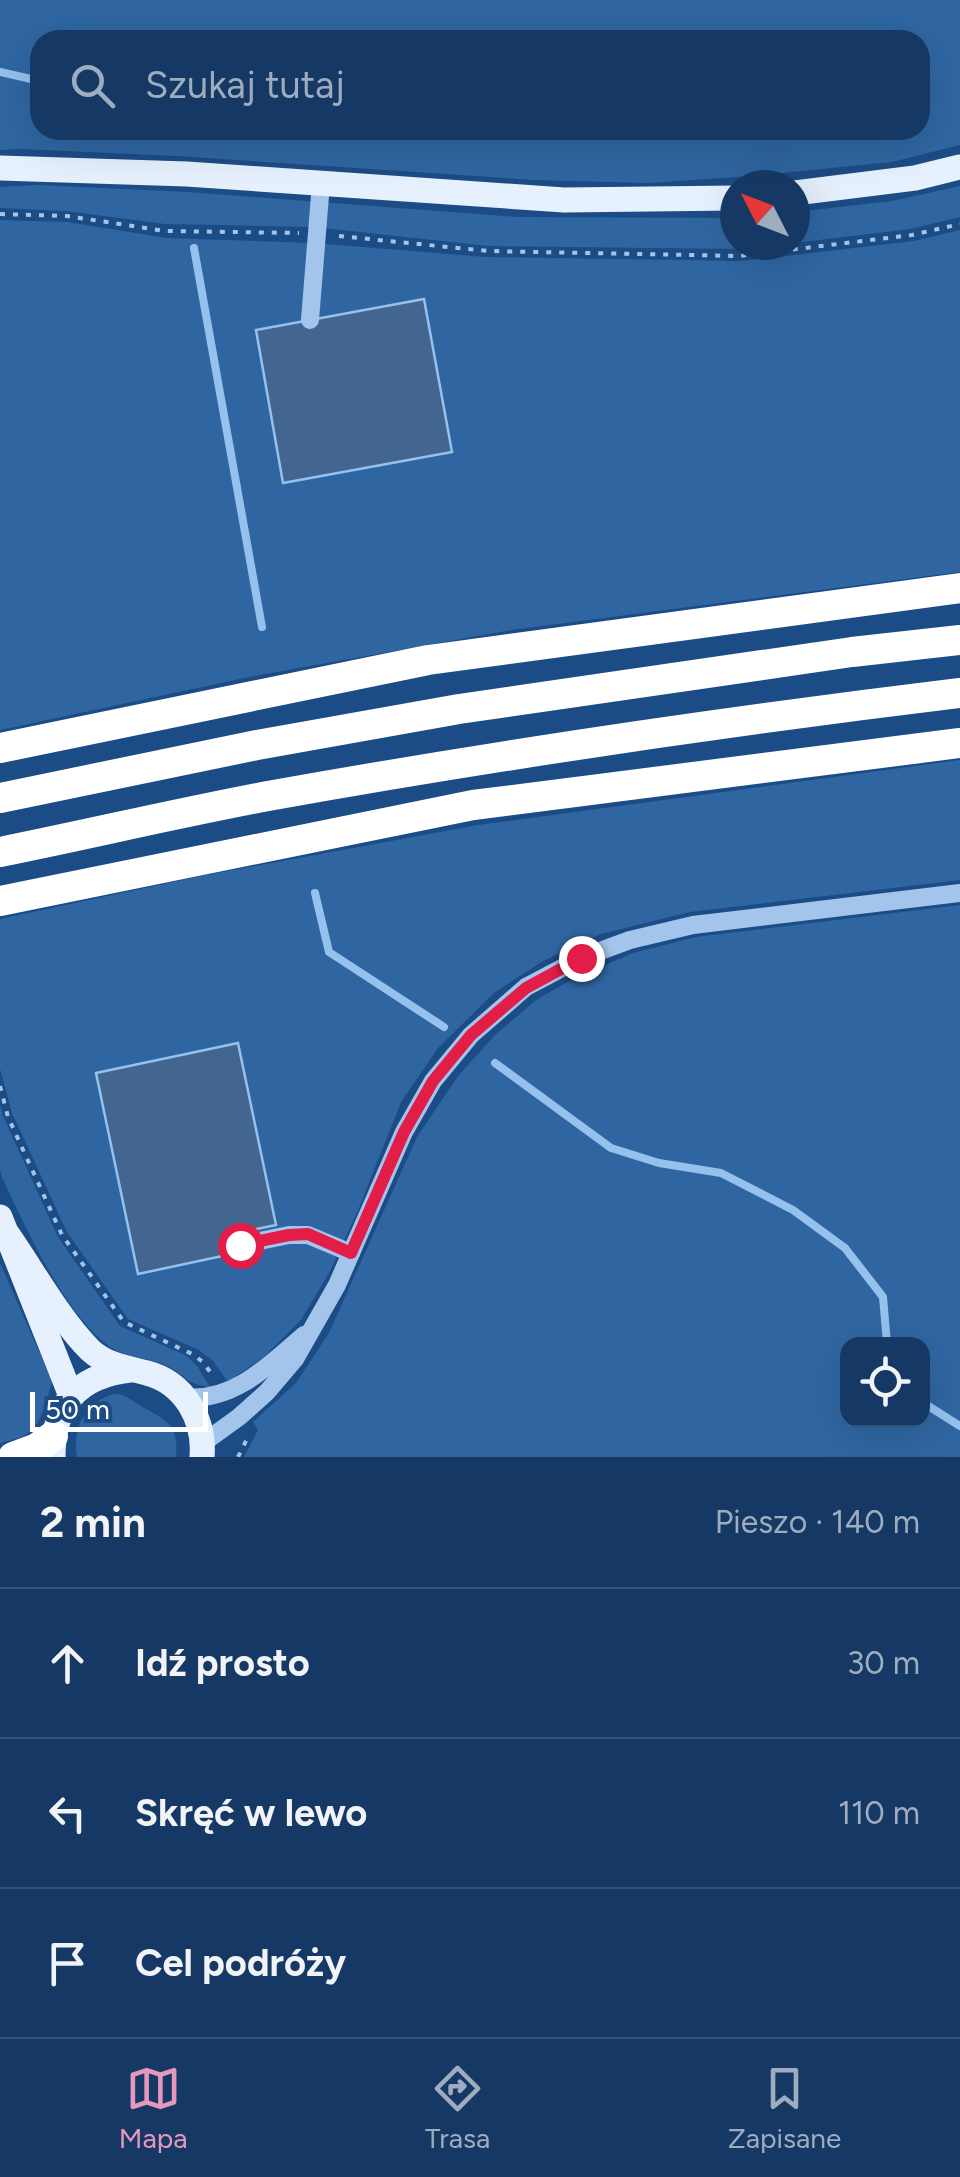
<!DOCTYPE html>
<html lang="pl">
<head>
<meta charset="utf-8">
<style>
	:root { --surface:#153964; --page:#22446d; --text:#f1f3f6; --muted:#9dacbf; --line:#345378; --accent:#e797bd }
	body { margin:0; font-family:Figtree,sans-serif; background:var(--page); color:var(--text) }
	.controls { position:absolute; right:30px; bottom:30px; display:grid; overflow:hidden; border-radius:20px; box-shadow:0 10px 40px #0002 }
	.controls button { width:90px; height:90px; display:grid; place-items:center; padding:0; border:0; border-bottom:2px solid var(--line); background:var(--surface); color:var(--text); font:50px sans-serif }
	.compass { position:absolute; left:720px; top:170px; width:90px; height:90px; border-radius:50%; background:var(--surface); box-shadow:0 10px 40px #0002; rotate:312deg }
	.scale { position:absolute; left:30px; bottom:25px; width:178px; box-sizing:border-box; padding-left:10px; border:5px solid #fff; border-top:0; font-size:28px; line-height:35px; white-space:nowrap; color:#fff; -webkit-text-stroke:8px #1c4c85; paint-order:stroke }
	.stop { position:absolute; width:30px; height:30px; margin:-22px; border:8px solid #e11d48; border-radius:50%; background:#fff }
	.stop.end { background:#e11d48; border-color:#fff; box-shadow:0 2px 10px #0008 }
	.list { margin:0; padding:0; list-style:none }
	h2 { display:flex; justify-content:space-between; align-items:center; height:130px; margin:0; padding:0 40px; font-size:42px }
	h2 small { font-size:32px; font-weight:400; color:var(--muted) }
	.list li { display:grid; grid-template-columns:65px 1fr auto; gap:30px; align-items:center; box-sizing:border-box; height:150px; padding:0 40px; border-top:2px solid var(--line) }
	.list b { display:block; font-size:38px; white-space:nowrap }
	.list em { font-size:32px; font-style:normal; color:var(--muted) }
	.icon { flex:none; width:55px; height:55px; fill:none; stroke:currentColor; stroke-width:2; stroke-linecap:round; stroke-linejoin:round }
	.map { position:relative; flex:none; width:960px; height:1457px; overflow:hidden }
	.search { position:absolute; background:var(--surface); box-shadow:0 10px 40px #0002; left:30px; right:30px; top:30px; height:110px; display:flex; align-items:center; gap:25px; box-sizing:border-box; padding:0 35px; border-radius:30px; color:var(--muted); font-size:38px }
	.sheet { height:580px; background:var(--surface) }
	nav { display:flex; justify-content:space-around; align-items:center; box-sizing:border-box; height:140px; border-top:2px solid var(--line); background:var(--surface); font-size:28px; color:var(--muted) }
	nav a { display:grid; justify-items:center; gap:5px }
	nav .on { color:var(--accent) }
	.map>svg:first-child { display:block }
</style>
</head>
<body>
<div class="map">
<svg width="960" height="1457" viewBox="0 0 960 1457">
	<rect width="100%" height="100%" fill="#1c4c85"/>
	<g fill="#2f66a2" fill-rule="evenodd">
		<path d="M 0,0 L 960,0 L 960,145 L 892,162 L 752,176 L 648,183 L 535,180 L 176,156 L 22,149 L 0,150 ZM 40,40 L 920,40 L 920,130 L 40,130 Z"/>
		<polygon points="38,185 188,192 518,217 735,218 735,245 774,245 739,249 488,246 314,227 165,224 66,211 0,208 0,187"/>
		<polygon points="960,186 960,217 910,229 795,243 795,212 892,201"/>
		<polygon points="0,220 67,222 167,238 314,243 485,257 742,261 914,241 960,230 960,572 511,630 254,676 0,730"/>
		<polygon points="960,760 960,880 690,912 601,934 543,961 494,993 438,1048 401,1102 357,1213 329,1273 301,1320 265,1356 228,1382 213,1361 199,1350 128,1319 67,1232 12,1113 0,1069 0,919 201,876 478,825"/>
		<path d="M 960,905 L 960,1457 L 244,1457 L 258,1430 L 253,1422 L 296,1383 L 329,1333 L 417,1137 L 458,1076 L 495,1035 L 536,1000 L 571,980 L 633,953 L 696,937 ZM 848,1344 L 922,1344 L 922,1420 L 848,1420 Z"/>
		<path d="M 0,1104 L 3,1116 L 58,1237 L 120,1326 L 187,1356 L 197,1366 L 210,1387 C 186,1384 188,1377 169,1367 C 153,1358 133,1359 117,1351 C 69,1325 25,1226 2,1177 L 0,1170 Z"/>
		<path d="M 0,1263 L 52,1381 C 47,1399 43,1425 25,1435 C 18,1439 8,1441 0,1443 Z"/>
		<path d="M 114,1394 C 125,1394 128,1398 136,1403 C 162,1419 180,1421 176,1457 L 77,1457 C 72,1427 85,1403 114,1394 Z"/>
	</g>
	<g fill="#436690" stroke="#96c0ed" stroke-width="2.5">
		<polygon points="424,299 452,452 283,483 256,330"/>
		<polygon points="238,1043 276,1225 237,1233 241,1252 138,1274 96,1073"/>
	</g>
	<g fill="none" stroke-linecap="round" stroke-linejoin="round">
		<g stroke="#96c0ed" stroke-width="8">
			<polyline points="0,72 40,81"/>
			<polyline points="197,130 198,136"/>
			<polyline points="194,248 262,627"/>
			<polyline points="315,893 329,952 444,1027"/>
			<polyline points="495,1063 611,1148 659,1163 721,1173 793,1210 845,1248 883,1297 887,1344"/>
			<polyline points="922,1402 960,1426"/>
		</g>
		<g stroke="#a3c5eb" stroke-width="4" stroke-dasharray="5 8" stroke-linecap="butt">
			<polyline points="0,214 67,216 165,231 299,233"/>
			<polyline points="339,236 488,251 739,256 912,235 960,224"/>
			<polyline points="0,1086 8,1117 62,1235 124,1322 192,1354 203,1362 213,1376"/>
			<polyline points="238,1457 247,1439"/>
		</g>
		<g stroke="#a3c5eb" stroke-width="18">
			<polyline points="310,320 321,183"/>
			<polyline points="240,1245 289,1235 308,1235 351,1253"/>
			<path d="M 186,1397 C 234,1402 270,1364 304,1335"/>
			<polyline points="203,1443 239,1417 267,1392 295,1359 337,1285 404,1132 433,1081 471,1035 526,987 581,958 630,940 693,925 960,893"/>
		</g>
		<g stroke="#e7f1fe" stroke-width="25">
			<polyline points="0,168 187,174 564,200 735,198"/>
			<polyline points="795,193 915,178 960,167"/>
			<polyline points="0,1217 71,1396"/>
			<path d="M 8,1235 C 33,1271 60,1320 90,1350 C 106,1365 127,1368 147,1373 C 185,1383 205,1420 202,1457"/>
			<path d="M 53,1457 C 53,1404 78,1376 130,1370"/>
		</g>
		<g stroke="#fff" stroke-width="30">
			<polyline points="0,748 428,660 960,588"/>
			<polyline points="0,798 257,745 459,709 852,652 960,640"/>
			<path d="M 0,852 C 89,834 178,813 268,796 C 497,755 729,721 960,693"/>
			<polyline points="0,901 473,805 960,743"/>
			<polyline points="13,1457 37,1448 53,1436"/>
		</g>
	</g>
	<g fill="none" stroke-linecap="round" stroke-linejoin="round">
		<polyline stroke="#e11d48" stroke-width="12" points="240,1245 289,1235 308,1234 351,1253 404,1132 433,1081 471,1035 526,988 581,958"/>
	</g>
</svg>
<div class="controls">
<button><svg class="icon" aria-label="locate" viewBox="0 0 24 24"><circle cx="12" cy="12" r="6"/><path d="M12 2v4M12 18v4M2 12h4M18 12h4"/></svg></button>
</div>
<svg class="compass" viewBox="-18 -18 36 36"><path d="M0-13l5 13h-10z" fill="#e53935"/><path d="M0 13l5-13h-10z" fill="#9dacbf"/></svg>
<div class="scale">50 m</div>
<div class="stop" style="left:240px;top:1245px"></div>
<div class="stop end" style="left:581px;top:958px"></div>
<div class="search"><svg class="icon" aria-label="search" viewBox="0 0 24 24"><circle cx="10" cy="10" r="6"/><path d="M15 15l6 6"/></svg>Szukaj tutaj</div>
</div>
<section class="sheet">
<h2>2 min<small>Pieszo · 140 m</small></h2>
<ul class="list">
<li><svg class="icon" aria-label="ahead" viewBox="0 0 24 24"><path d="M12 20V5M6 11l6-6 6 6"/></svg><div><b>Idź prosto</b></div><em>30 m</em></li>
<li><svg class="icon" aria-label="left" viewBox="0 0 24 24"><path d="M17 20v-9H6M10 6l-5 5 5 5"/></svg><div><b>Skręć w lewo</b></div><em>110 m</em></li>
<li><svg class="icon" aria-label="arrive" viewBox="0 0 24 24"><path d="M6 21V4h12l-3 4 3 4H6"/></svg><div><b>Cel podróży</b></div></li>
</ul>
</section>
<nav>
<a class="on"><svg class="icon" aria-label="map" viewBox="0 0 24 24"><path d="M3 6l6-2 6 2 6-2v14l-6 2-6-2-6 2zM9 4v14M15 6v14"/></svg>Mapa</a>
<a><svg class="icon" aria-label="directions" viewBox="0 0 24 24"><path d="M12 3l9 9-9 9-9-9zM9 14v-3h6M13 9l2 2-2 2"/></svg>Trasa</a>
<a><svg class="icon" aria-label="saved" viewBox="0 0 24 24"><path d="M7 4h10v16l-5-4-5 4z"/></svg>Zapisane</a>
</nav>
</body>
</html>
